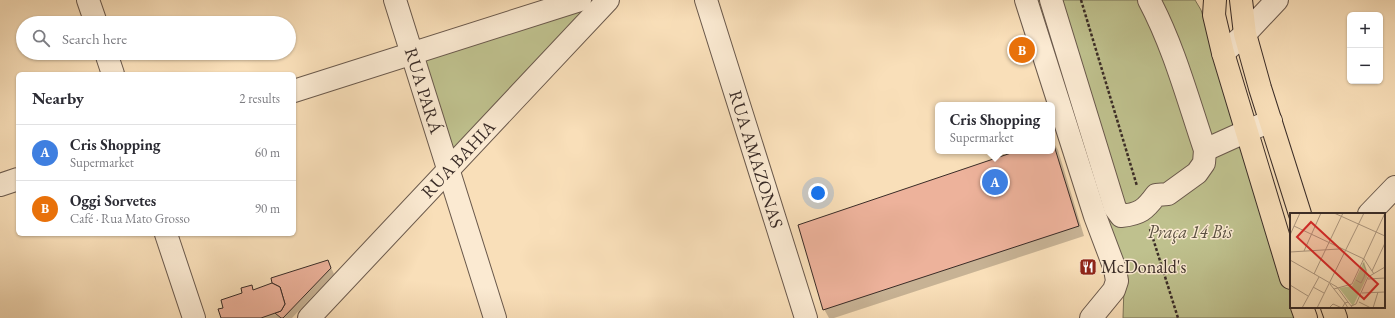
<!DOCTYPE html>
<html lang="en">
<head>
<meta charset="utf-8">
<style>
	:root { --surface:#fff; --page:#f2f2f3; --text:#2b2b33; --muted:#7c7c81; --line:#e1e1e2; --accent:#8f2418 }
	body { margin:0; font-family:"EB Garamond",serif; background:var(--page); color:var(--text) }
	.controls { position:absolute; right:12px; top:12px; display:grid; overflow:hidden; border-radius:6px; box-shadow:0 1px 3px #0004 }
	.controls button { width:36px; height:36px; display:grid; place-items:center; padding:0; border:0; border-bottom:1px solid var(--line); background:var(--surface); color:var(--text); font:20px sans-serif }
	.you { position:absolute; left:818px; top:193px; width:14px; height:14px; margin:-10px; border:3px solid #fff; border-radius:50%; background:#1a73e8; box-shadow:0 0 0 6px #1a73e833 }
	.badge { display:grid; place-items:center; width:26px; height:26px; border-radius:50%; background:var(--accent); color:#fff; font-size:13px; font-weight:700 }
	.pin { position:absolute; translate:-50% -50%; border:2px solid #fff; box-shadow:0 1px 4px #0006 }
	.popup { position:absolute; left:935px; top:102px; width:120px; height:52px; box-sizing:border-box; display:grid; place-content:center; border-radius:6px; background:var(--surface); filter:drop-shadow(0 1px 3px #0005); font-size:13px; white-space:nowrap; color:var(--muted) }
	.popup b { font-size:15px; color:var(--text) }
	.popup::after { content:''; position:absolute; left:50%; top:100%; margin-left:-8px; border:8px solid transparent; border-top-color:var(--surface) }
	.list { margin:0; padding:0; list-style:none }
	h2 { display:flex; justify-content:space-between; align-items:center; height:52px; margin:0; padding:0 16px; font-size:17px }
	h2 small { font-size:13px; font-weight:400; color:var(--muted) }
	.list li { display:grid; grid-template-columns:26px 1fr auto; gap:12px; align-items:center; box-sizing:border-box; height:56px; padding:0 16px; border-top:1px solid var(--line) }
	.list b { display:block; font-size:15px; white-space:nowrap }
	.list p { margin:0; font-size:13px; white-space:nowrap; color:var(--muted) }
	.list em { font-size:13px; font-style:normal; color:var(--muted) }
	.icon { flex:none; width:22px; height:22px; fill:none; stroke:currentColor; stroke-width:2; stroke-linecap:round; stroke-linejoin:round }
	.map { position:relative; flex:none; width:1395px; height:318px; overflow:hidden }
	.search { position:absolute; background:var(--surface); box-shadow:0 1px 3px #0004; left:16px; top:16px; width:280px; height:44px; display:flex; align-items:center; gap:10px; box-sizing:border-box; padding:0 14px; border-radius:22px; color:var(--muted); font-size:15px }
	.panel { position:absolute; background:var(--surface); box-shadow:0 1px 3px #0004; left:16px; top:72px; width:280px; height:164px; border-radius:6px }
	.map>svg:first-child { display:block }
</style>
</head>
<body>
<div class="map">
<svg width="1395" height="318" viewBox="0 0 1395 318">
	<rect width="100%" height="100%" fill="#f9dfb9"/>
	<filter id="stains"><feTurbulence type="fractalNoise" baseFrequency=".005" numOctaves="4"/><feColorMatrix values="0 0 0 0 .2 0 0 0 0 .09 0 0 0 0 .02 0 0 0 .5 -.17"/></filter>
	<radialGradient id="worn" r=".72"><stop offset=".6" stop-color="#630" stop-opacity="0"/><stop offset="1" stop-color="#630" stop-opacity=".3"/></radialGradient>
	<g fill="#bfc18e" stroke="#7c765a">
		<polygon points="580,0 608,0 448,170 411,54"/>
		<polygon points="1033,0 1195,0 1201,10 1291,292 1291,307 1296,307 1299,318 1123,318 1124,287"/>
	</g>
	<g fill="#0003">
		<polygon points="1052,140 1058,150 1084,236 834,318 829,318 824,309 1020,151 1052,151"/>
		<polygon points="328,261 334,274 292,318 222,318 225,308 244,294 251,286 254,291"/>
	</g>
	<g fill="#edb29b" stroke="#3a2c27">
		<polygon points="1052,139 1079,226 823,310 798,225 1017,151 1052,151"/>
		<polygon points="328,260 331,268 283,318 281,318 275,313 281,311 285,304 280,287 272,283 271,278"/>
		<polygon points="272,283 280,287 285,304 281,311 261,318 221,318 218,309 223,308 221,300 242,293 241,288 252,285 253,290"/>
	</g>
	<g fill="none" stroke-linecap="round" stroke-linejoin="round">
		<g stroke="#6a594c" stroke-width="24">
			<g id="minor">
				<polyline points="88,0 96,23"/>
				<path id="s1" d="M 395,0 L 495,318"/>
				<path id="s2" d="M 706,0 L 806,318"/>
				<polyline points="1026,0 1095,216 1115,269 1117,281 1114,290 1091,318"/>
				<path d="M 1051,0 L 1115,208 L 1121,216 C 1140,214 1145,210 1156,195 L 1168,194 L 1197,173 L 1204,163 L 1205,150 C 1188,100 1174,47 1149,0"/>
				<polyline points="106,53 113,74"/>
				<polyline points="1223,53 1245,34 1277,0"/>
				<polyline points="294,91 580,0"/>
				<polyline points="1205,150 1247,131 1271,121"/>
				<polyline points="0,185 18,179"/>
				<polyline points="1369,214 1395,187"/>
				<polyline points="166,234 194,318"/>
				<path id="s3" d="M 309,318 L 608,0"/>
			</g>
		</g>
		<g stroke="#3a2c27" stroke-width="24">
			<g id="major">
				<polyline points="1215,0 1214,15 1223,53 1291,278"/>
				<polyline points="1241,0 1245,34 1260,88 1300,214"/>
				<polyline points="1302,307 1306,318"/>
				<polyline points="1332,307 1336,318"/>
			</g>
		</g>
		<g stroke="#3a2c27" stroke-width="2.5" stroke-dasharray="3 2" stroke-linecap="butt">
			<polyline points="1081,0 1137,186"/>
			<polyline points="1150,229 1178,318"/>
		</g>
		<use href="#minor" stroke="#fbead2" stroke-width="22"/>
		<use href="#major" stroke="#f9dfb9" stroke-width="22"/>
	</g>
	<defs>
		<g id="restaurant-square" transform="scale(0.9)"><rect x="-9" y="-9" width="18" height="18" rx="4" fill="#8f2418" stroke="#fbead2"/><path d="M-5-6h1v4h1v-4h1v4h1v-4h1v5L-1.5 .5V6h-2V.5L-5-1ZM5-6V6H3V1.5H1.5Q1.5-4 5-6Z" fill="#fff"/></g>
	</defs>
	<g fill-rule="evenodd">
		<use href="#restaurant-square" x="1088" y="267"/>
	</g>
	<g text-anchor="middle" stroke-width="3" stroke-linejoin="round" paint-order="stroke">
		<g font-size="18" fill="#3a2c27" stroke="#fbead2">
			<text dy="6" stroke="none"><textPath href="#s1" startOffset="95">RUA PARÁ</textPath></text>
			<text dy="6" stroke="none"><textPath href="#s3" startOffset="218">RUA BAHIA</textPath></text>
			<text dy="6" stroke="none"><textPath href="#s2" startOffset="167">RUA AMAZONAS</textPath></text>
		</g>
		<g font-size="18" font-style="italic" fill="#5b5141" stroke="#fbead2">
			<text x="1190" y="238">Praça 14 Bis</text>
		</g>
		<g font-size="18" fill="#3a2c27" stroke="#fbead2" text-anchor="start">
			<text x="1101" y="273">McDonald's</text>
		</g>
	</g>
	<g transform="translate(1290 213)">
		<rect width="95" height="95" fill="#f9dfb9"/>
		<path d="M 74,48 L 78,62 L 63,93 L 49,75 L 62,73 Z" fill="#bfc18e"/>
		<path fill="none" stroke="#ad977f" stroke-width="1" d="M 44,0 L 95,23M 4,13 L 74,46 L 84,61M 0,22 L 10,0M 14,38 L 31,0M 0,39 L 49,36M 0,47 L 47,74 L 58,89M 82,58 L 95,30M 24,61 L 53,0M 78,66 L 95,65M 66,67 L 71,70 L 74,64 L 76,57 L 73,50M 40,71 L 55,90 L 52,95M 0,72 L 18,83M 23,74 L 34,80M 44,76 L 62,71 L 95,0M 72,80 L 95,79M 69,89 L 81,95M 61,93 L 66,91 L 78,64 L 95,54M 12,95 L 29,64M 27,95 L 74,0M 39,95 L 43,91 L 52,95M 58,95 L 55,90 L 58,89 L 62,94M 83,95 L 88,79"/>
		<path fill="#d62828" fill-opacity="0.15" stroke="#d62828" stroke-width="2" d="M 21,9 L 88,71 L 74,86 L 7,24 Z"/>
		<rect width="95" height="95" fill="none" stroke="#3a2c27" stroke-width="2"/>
	</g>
	<rect width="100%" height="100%" filter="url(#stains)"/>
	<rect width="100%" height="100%" fill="url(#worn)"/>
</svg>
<div class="controls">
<button>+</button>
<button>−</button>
</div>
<div class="you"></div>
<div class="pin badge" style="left:995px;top:182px;background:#3f7fe0">A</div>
<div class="popup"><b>Cris Shopping</b>Supermarket</div>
<div class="pin badge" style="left:1022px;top:50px;background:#e8710a">B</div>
<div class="search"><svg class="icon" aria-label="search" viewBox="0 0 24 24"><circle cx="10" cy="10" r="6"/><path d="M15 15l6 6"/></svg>Search here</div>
<section class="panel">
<h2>Nearby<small>2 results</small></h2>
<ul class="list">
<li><span class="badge" style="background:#3f7fe0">A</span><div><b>Cris Shopping</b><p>Supermarket</p></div><em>60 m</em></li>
<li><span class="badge" style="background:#e8710a">B</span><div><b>Oggi Sorvetes</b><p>Café · Rua Mato Grosso</p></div><em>90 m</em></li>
</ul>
</section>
</div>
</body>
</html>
